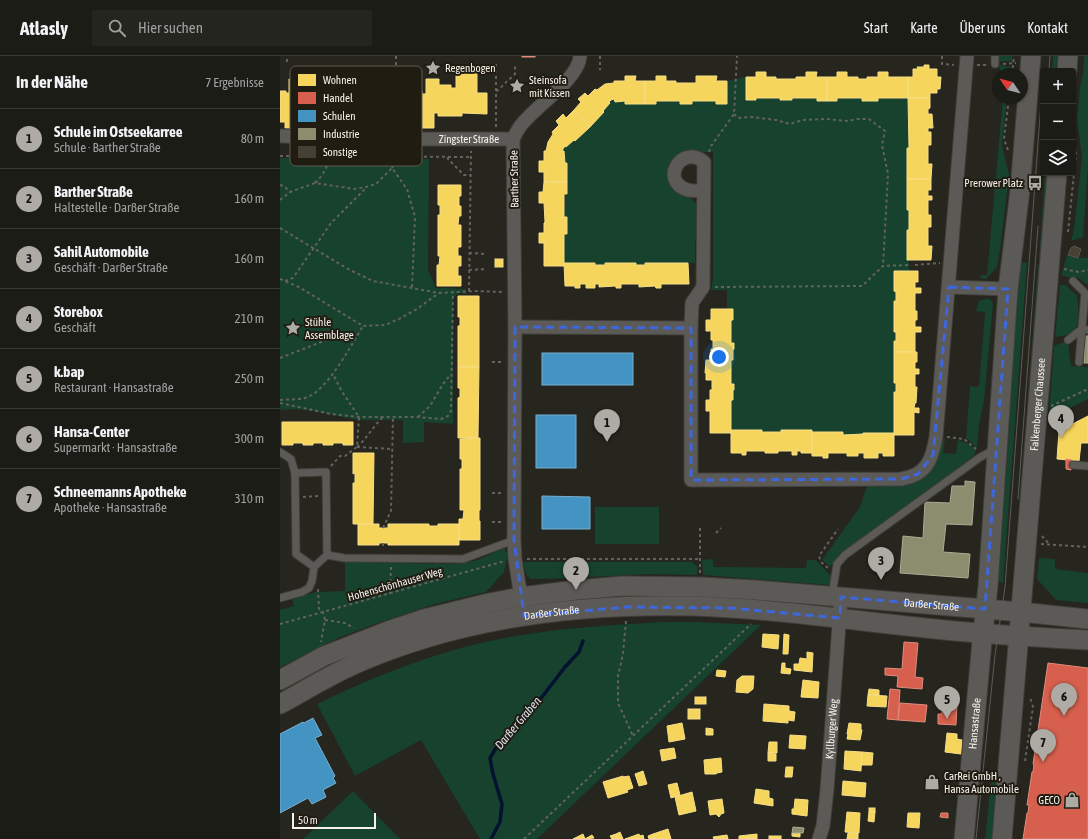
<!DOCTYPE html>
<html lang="de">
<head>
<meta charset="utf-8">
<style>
	:root { --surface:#1c1c16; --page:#25251f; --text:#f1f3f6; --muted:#a0a1a1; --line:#3a3a35; --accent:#adaba4 }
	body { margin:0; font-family:"Asap Condensed",sans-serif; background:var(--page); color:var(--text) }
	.controls { position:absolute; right:12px; top:12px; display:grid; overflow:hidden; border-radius:4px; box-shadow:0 1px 3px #0004 }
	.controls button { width:36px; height:36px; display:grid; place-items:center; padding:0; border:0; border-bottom:1px solid var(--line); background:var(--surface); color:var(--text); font:20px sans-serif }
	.compass { position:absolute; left:712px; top:12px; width:36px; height:36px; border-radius:50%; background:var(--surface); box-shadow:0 1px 3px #0004; rotate:305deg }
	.scale { position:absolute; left:12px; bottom:10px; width:84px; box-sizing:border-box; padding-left:4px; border:2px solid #f6f3ec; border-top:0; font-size:11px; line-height:14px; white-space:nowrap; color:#f6f3ec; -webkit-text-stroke:3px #211c12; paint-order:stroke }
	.you { position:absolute; left:439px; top:301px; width:14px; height:14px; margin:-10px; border:3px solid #fff; border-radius:50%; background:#1a73e8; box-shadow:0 0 0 6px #1a73e833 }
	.badge { display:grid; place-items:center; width:26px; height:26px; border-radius:50%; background:var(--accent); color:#111; font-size:13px; font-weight:700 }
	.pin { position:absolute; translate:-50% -33px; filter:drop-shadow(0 1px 2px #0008) }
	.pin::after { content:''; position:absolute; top:21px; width:14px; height:12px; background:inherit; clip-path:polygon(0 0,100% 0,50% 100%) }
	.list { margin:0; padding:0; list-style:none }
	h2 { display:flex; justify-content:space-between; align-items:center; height:52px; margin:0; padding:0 16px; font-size:17px }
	h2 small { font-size:13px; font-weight:400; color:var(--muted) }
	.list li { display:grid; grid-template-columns:26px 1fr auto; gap:12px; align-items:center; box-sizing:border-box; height:60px; padding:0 16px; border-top:1px solid var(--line) }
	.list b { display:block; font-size:15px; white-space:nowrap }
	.list p { margin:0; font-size:13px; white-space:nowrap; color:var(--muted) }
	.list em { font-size:13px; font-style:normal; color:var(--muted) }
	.icon { flex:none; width:22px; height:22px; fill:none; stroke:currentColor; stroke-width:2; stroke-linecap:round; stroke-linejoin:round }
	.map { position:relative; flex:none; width:808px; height:783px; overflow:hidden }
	header { display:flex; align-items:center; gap:24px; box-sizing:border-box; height:56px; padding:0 20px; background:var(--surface); border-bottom:1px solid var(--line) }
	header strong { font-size:19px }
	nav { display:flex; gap:22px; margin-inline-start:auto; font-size:14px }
	.search { width:280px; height:36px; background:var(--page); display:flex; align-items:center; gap:10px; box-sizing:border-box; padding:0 14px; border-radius:4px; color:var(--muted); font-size:15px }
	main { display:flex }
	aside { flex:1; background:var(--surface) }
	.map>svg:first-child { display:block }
</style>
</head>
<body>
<header>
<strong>Atlasly</strong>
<div class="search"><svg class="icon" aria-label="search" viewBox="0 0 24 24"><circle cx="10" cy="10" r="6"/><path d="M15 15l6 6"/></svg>Hier suchen</div>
<nav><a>Start</a><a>Karte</a><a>Über uns</a><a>Kontakt</a></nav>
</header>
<main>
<aside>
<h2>In der Nähe<small>7 Ergebnisse</small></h2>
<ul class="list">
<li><span class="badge">1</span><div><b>Schule im Ostseekarree</b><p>Schule · Barther Straße</p></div><em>80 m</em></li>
<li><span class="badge">2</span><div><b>Barther Straße</b><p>Haltestelle · Darßer Straße</p></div><em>160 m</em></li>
<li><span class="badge">3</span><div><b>Sahil Automobile</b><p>Geschäft · Darßer Straße</p></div><em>160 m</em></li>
<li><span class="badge">4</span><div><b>Storebox</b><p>Geschäft</p></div><em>210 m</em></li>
<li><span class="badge">5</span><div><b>k.bap</b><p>Restaurant · Hansastraße</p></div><em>250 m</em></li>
<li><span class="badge">6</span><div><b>Hansa-Center</b><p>Supermarkt · Hansastraße</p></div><em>300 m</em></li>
<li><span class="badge">7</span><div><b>Schneemanns Apotheke</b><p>Apotheke · Hansastraße</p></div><em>310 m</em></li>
</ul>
</aside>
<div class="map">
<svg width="808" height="783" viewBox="0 0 808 783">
	<rect width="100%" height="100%" fill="#26251e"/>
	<g fill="#16422e">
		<rect x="719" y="0" width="13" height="5"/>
		<polygon points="773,0 778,0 776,15 772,15"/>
		<polygon points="804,0 808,0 808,110 803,181 791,185 794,173 802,101 797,64 800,31 803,18"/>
		<polygon points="719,9 731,11 730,18 725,18 725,15 720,15"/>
		<path d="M 466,21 L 466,44 L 476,44 L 476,42 L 500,42 L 501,44 L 512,44 L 512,42 L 537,42 L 537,45 L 557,45 L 557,42 L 582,42 L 582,45 L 598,45 L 598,42 L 628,42 L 629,92 L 627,93 L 627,154 L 629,154 L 629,174 L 627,174 L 627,204 L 629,204 L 629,215 L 614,215 L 614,235 L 616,236 L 616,245 L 614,245 L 614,276 L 616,276 L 616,285 L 614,286 L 614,327 L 616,327 L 616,336 L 614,337 L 614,377 L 583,377 L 583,378 L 563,379 L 563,376 L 532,376 L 532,374 L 502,374 L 501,376 L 451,374 L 451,344 L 453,344 L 453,334 L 454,334 L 454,328 L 451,328 L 451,304 L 453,304 L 453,294 L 454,293 L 454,288 L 451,287 L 451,264 L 453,264 L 453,253 L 447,253 L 447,234 L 431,234 L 433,223 L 433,96 C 413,97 393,92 388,117 L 419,151 L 420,184 L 415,185 L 415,207 L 365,207 L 365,209 L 356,209 L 355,207 L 325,207 L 325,209 L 315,209 L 315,207 L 284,207 L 284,178 L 287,161 L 284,161 L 287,107 L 285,107 L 284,96 L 282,95 L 285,90 L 287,91 L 294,84 L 295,85 L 324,56 L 323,55 L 330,47 L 329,46 L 334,43 L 335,46 L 345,45 L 345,48 L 376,45 L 400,45 L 400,48 L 412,48 L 412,45 L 436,45 L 447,48 L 447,25 Z"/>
		<polygon points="723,42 727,42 722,89 729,119 721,187 717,211 706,223 700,222 701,219 707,219"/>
		<path d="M 0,102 L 149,103 L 148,214 L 156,232 L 186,233 L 186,238 L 179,237 L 173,242 L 173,368 L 144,366 L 144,386 L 123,387 L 123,364 C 109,363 96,365 82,364 C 54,361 28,350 0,354 Z"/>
		<polygon points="765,117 768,117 763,202 759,202"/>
		<polygon points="787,199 798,202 808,202 808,229 797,221 795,223 781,219"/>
		<polygon points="737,206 747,207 723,527 718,526 730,363 727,319"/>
		<polygon points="758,209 762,209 734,527"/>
		<path d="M 780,229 L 785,229 L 797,239 C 798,251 803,274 787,279 C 783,280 779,280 775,281 Z"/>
		<polygon points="707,242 712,245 713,248 704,345 699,369 697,392 686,382 690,330 699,331 705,256 696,255 699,245"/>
		<polygon points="781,287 788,287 791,310 808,311 808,343 788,353 769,360 774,290"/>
		<path d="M 662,383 L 665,383 L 663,397 L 676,398 L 678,384 L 689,388 L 696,394 L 694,400 L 563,496 L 550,511 L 542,504 L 580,451 C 583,444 584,434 589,429 L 627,428 Z"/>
		<rect x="315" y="451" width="64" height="37"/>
		<polygon points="224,492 228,499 224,516 206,536 155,548 92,569 58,582 0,611 0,554 14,550 12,543 36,536 65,535 65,506 175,508 198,504"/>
		<polygon points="759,502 775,503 775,513 808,517 808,547 776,544 757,523"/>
		<polygon points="433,503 433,511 526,512 527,504 536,504 551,520 550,529 423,519 422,504"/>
		<polygon points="243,506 412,506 418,511 417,519 370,518 307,521 306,516 298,517 298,522 251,523 247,520"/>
		<path d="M 382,566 L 415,566 L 481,569 L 257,783 L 200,783 L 141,684 L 75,720 L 37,648 C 99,618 163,593 230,581 C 280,572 331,569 382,566 Z"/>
		<polygon points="711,726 717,727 715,783 705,783"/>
		<polygon points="73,735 120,783 23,783"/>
	</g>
	<g fill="#f6d55c" stroke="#f6de87">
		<polygon points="644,9 649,9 649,13 657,13 657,21 661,21 660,33 657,33 657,37 650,37 650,42 628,42 628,21 633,21 633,13 638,13 637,11 644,11"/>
		<polygon points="40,16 60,16 60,36 70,36 70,57 21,59 21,57 17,57 17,72 5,72 5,66 0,66 0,35 6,35 6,37 9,37 9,23 22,23 22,29 40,29"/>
		<polygon points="476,16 486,16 486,21 496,21 496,23 516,23 516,21 526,21 526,16 537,16 536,21 547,21 547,45 537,45 537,42 512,42 512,44 500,44 500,42 476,42 476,44 466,44 466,21 476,21"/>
		<polygon points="557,16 567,16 567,21 578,21 578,23 587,23 587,21 598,21 598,16 608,16 608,21 628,21 628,42 598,42 598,45 582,45 582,42 557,42 557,45 547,45 547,21 557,21"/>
		<polygon points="176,17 197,17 197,37 207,37 207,58 182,57 182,60 158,60 158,57 154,57 154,72 142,72 142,65 129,65 129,53 123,53 123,41 117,41 117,35 142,35 142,38 146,38 146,23 159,23 159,29 171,29 171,32 176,32"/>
		<polygon points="345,20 356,20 355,25 365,25 365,48 345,48 345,45 335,46 334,43 331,44 329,46 330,47 323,55 324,56 310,71 294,54 301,46 298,43 305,37 308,40 315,33 317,34 325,28 334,27 334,25 345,25"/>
		<polygon points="376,20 386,20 386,25 396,25 396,27 416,27 416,20 437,20 436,25 447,25 447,48 436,48 436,45 412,45 412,48 400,48 400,45 376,45 376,48 365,48 365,25 376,25"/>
		<polygon points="628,42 650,42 650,52 648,53 648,58 652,58 653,72 648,72 648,76 651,76 651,89 648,89 648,108 652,108 651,123 627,123 627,92 629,92"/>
		<polygon points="294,54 310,71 295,85 294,84 286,91 285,90 283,93 282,95 284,95 285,107 287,107 287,126 264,126 264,116 259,116 259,105 264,105 264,95 266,95 268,86 273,78 272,76 279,69 276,65 283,58 286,62"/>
		<polygon points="627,123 651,123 651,134 648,134 648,140 652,140 652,144 648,144 648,159 651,159 651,171 648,171 648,190 652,190 651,204 627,204 627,174 629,174 629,154 627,154"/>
		<polygon points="264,126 287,126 287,138 284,138 284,161 287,161 287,178 284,178 284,210 264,210 264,187 259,187 259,177 264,177 264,167 265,166 264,147 259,147 259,136 263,136"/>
		<polygon points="158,129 181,129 181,140 179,140 179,150 181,150 181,160 179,160 178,169 181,169 181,191 178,191 178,200 181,200 181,210 178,210 178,220 181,220 181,230 157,230 157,209 159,209 160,200 158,200 158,159 160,159 160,149 158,149"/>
		<rect x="215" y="203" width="8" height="8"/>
		<polygon points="284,207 315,207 315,209 325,209 325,207 356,207 356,209 365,209 365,207 408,207 409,228 381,228 381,232 376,232 375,230 359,231 359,228 341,228 341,232 336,232 336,230 319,231 319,228 315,228 315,232 306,232 306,228 300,228 300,232 295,232 295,230 285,230"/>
		<polygon points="614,215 638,215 638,226 635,226 635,232 641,232 641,237 635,237 635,255 637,255 637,264 635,264 635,271 641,271 641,276 635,276 635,296 614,296 614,285 616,285 616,276 614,276 614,245 616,245 616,236 614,235"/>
		<polygon points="178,240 199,240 199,311 178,311 178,270 180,270 180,261 178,261"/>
		<polygon points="431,253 453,253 453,264 451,264 451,287 454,287 454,293 453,294 453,304 451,304 451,328 454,328 454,334 453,334 453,344 451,344 451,377 430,377 430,355 426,355 426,344 430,344 430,334 432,334 432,324 426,324 426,317 425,317 426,304 431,304 431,293 433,293 433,284 431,284 431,275 426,275 426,264 431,264"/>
		<polygon points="614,296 637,296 637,306 635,306 635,313 639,313 639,318 635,318 635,331 637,331 636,347 635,347 634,352 639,352 639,357 634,356 634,379 614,379 614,336 616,336 616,327 614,327"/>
		<polygon points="178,311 199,311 198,382 178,382 178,342 180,341 180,332 178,332"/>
		<polygon points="808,360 808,387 801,387 799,405 777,403 779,375"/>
		<polygon points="2,366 73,366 73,389 63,389 63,387 53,387 53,389 43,389 43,387 33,387 33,389 23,389 23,387 13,387 13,389 2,389"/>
		<polygon points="451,374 482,374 482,376 501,376 501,374 532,374 532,397 521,397 521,395 517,395 517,399 512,399 512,395 498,395 498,397 485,397 485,395 466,395 466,399 462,399 462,397 451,397"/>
		<polygon points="532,376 563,376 563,379 583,378 583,377 614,377 614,400 603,400 603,397 598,397 598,402 584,402 584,397 578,397 578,400 567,400 567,397 548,397 548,402 543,402 543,400 532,400"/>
		<polygon points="200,382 200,454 199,454 199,465 200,465 200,484 179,484 179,463 183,463 184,454 180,454 180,413 182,413 182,403 180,403 180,383"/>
		<polygon points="73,397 94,397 93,468 73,468 73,427 75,427 75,417 73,418"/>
		<polygon points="78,468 99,468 99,472 108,472 108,468 149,468 149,470 158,470 158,468 179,468 179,489 108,489 108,487 99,487 99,489 78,489"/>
		<polygon points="483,578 499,579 498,593 482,591"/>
		<polygon points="504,578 509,579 508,598 503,598"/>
		<polygon points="527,596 533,597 532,616 514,614 514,608 519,608 520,602 527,603"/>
		<polygon points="502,607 505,607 505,612 511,613 510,618 501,617"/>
		<polygon points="437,614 446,615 445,621 436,620"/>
		<polygon points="462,620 474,620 473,633 468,637 456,636 457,624"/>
		<polygon points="523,624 539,626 538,642 521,641"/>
		<polygon points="589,633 599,634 599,639 588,639"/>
		<polygon points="588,639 607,640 606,651 587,650"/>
		<rect x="415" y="641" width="11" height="7"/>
		<polygon points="484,648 509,650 509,655 515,656 514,665 508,664 508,667 483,665"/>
		<rect x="408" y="653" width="12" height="10"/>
		<polygon points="402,667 405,683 389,686 387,670"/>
		<polygon points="569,667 581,668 581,674 582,674 580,684 567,683 568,678 567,678"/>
		<polygon points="426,672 433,673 433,679 426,679"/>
		<polygon points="667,677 677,678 677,683 682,684 681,698 665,696"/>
		<polygon points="510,679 526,680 525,693 509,692"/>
		<polygon points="489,686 497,686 497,697 488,697"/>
		<polygon points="394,692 396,702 382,705 380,694"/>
		<polygon points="565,695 582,696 581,715 564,713"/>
		<polygon points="582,696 593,697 592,709 581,709"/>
		<polygon points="488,697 496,698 496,705 488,705"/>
		<polygon points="441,702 442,716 437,717 436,718 425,718 424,704"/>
		<polygon points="506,711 513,711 512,721 505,721"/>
		<polygon points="363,715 367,728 359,730 355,718"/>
		<polygon points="343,720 343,721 349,720 353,732 347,734 348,736 328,742 323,726"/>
		<polygon points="563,725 586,727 585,741 562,739"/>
		<polygon points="397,727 400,739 391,742 388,729"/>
		<polygon points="476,733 489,735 489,742 493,743 493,750 474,747"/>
		<polygon points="412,736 416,755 399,759 395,741"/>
		<polygon points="442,743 444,757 441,758 439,761 436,758 430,759 428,745"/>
		<polygon points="515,743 528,744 527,760 512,758 512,753 514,753"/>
		<rect x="589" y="752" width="6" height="4"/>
		<polygon points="567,756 580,757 579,777 565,776"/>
		<polygon points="589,756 595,756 594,766 588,765"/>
		<polygon points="628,757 640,757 639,772 627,771"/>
		<polygon points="388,773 391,783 375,783 373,778"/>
		<polygon points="340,776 343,783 338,783 336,778"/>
		<polygon points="512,777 520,777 520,781 512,780"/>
		<polygon points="568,777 578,777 578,783 567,783"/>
		<polygon points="303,778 305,783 293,783"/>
		<polygon points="336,778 338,783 332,783 330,780"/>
		<polygon points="359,778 360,780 363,779 364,783 345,783"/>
		<polygon points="373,778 375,783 369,783 368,780"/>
		<polygon points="477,778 477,783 468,783 468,779"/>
		<polygon points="312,779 314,782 305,783"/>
		<polygon points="447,779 448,783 434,783 433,781"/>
		<polygon points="468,779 468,783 459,783 459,780"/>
		<rect x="489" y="780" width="12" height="3"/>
	</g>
	<g fill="#d6604d" stroke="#e08c7d">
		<rect x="242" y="0" width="13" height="1"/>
		<polygon points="786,403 792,404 791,414 786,413"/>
		<polygon points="624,586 638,587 635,621 643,622 642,633 617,631 618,620 605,619 605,612 622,613"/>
		<polygon points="768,607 808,612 808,783 743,783 747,757 748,757 749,749 747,749 752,716 753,716 754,708 753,708"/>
		<polygon points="610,633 620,634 618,664 607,663"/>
		<polygon points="620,647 647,649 645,666 618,664"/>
		<polygon points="662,647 677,648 676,669 658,668 658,658 662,658"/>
		<polygon points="661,757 668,757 668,762 660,761"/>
	</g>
	<g fill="#4393c3" stroke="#79b0cf">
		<rect x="262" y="297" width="91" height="32"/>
		<rect x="256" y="359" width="40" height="53"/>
		<polygon points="262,440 310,441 310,473 262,473"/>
		<polygon points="33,662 42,679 35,682 55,720 53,722 56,727 43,734 46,741 32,748 28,742 0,757 0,678 23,666 24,667"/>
	</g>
	<g fill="#8c8c6e" stroke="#acab94">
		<rect x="804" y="280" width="4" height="27"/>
		<polygon points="685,425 695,426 692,469 666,468 663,496 690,498 688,522 620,517 623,480 643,482 645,446 670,447 672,430 685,430"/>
		<polygon points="513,771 524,772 523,777 512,777"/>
	</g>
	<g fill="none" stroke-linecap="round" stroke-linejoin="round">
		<polyline stroke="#031230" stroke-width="3.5" points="211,783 220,766 222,748 213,718 210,702 219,687 262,641 285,611 299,596 303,585"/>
	</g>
	<polygon fill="#464134" stroke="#585651" points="794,190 801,193 798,202 788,199 791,192"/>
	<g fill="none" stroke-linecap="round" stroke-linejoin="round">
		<g stroke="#413f3a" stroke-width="9">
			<g id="lane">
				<polyline points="715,8 715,0"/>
				<polyline points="793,225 805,237 799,306"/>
				<polyline points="788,284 802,273 808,274"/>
				<polyline points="0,396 11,403 15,417"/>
				<polyline points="793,409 808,410"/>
				<polyline points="47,499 64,502 183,503 234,484"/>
				<polyline points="552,539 557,508 565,499 699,402 715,393"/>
				<polyline points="0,542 22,536 29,532 32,525 34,511 47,499 46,416 15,417 16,498 34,511"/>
			</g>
		</g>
		<g stroke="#413f3a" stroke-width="15">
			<g id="street">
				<path id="s1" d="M 0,80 L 116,83 L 233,83"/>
				<path d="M 424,135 C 419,135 413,135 408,134 C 379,126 401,87 424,106 L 423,231 L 412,247 L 411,272 L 411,424 L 621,423 C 646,419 652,405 656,381 L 687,0"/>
				<polyline points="669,231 728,233"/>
				<polyline points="235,271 411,272"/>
				<path d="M 242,548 L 235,503 L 234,484 L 235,271 L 233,83 C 235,79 237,75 239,72 C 252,52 299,24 300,0"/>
				<path id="s2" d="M 539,783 L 543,770 L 547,734 L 561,541"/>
			</g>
		</g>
		<g stroke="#413f3a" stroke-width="21">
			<g id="secondary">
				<polyline points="787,15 788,0"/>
				<path id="s3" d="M 0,624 L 44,600 L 108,575 L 144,563 L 209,547 L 241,541 L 296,534 L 343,530 L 421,531 L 476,534 L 741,556 L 808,563"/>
				<path id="s4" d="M 0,648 C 16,640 31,630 47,622 C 83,602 124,588 163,577 C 244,555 331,548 415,550 C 502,553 588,567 675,575 C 720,579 764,582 808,584"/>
				<path id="s5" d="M 684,783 L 702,585 L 708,530 L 728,233 L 740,134 L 751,0"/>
				<path id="s6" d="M 722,783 C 742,561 757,339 777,117"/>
			</g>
		</g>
		<g stroke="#64625f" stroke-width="2" stroke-dasharray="3 3" stroke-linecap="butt">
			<polyline points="116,0 116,71"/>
			<polyline points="320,0 320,14"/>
			<polyline points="662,0 662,8 674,9"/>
			<polyline points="7,6 7,0"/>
			<polyline points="216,8 216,71"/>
			<polyline points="723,8 736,7"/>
			<polyline points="697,9 706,9"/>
			<polyline points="732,18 734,0"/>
			<polyline points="65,22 116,22"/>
			<polyline points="216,35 218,34 235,18 235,8"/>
			<polyline points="793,37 794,28"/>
			<polyline points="454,58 458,62 472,61 496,64 510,68 523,64 546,63 568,65 577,63 589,63 605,75 602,89 608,118 603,210"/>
			<polyline points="728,94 724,83 729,42"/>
			<polyline points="429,96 431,90 454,58 457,0"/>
			<polyline points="0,100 190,101"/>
			<polyline points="168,101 168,103 184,119 190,119"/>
			<polyline points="112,112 115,104 115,95"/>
			<path d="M 35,127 C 43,119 47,112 50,101"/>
			<polyline points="0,129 4,130 10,136 35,127 74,133 86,131 96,128 112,112 127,133 135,161 132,232"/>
			<polyline points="0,144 10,136"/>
			<polyline points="0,172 68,213 93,225 159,237 194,235 223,236"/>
			<polyline points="788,176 796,98 793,78"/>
			<polyline points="189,197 206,198"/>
			<polyline points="635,209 660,207"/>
			<polyline points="784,213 799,216 808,214"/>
			<polyline points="189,214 207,213"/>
			<polyline points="0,223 19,231 83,270 105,269 119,263 137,253 159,237"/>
			<polyline points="5,225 13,222 51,167 86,132"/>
			<polyline points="435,231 582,230 603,210 629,209"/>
			<polyline points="189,235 191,95"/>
			<polyline points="0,302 49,283 75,284"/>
			<polyline points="212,306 223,306"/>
			<path d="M 0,344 C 8,343 17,344 25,342 C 47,336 71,289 83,270"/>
			<polyline points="0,347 51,358 79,361 138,361 161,363 168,360 171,355 173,236"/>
			<polyline points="771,350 808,333"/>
			<polyline points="138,361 150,350 163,328 171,318"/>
			<polyline points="667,381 684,383 696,393"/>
			<path d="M 77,391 C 87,382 93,371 102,362"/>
			<polyline points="77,391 112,393"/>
			<polyline points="51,410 60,400 65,400 77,391 79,361 61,334 53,318"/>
			<polyline points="212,437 223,437"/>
			<polyline points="23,441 38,440"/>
			<polyline points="212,466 223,466"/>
			<polyline points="103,472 111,455 113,361"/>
			<polyline points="420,472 420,517"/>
			<polyline points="436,477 441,472"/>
			<polyline points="762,480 769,488"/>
			<polyline points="103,487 103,493"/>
			<polyline points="761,488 808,491"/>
			<polyline points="247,503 420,503"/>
			<polyline points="548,512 541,506 539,500 558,473"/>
			<polyline points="38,533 39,553 43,556 45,564 41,586"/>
			<polyline points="110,538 111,511"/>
			<polyline points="45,564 65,567 74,572"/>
			<polyline points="346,565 343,598 338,620 338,647 353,680"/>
			<polyline points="0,568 225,505"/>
			<polyline points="745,705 753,651 750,641"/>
			<polyline points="244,783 471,568"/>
		</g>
		<use href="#lane" stroke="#5c5a56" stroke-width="7"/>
		<use href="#street" stroke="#5c5a56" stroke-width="13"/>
		<use href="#secondary" stroke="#5c5a56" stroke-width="19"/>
		<g stroke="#5c5b56" stroke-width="1">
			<polyline points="769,15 770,0"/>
			<polyline points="738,443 758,170"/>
			<polyline points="696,783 715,599 725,531 763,20"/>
		</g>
	</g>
	<path fill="none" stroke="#3e67db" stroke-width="3" stroke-dasharray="8 5" stroke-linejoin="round" d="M 669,231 L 728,233 L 705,553 L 561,541 L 560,562 L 449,552 L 347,551 L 244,560 L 234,484 L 235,271 L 411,272 L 411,424 L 621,423 L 638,418 L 653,399 Z"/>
	<defs>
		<g id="sight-bare" transform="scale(1.2)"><path d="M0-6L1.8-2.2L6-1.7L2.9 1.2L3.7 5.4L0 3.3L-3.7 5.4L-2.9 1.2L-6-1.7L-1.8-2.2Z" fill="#adaba4" stroke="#211c12" stroke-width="2.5" paint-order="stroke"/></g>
		<g id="bus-bare" transform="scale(1.2)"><path d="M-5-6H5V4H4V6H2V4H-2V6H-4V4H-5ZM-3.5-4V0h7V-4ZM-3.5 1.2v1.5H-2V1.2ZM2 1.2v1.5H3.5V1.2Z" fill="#adaba4" stroke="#211c12" stroke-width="2.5" paint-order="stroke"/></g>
		<g id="shop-bare" transform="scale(1.2)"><path d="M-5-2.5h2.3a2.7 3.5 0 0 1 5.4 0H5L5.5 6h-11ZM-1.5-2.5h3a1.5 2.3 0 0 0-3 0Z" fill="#adaba4" stroke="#211c12" stroke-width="2.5" paint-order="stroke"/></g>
	</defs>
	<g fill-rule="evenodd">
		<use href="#sight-bare" x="153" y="12"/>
		<use href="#sight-bare" x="237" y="30"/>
		<use href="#bus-bare" x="755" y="127"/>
		<use href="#sight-bare" x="13" y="272"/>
		<use href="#shop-bare" x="652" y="726"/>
		<use href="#shop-bare" x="792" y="744"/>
	</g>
	<g text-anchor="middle" stroke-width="4" stroke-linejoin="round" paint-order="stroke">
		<g font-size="11" fill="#f6f3ec" stroke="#211c12" text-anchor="start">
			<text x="165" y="16">Regenbogen</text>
			<text x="249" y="28">Steinsofa<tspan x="249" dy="13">mit Kissen</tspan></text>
			<text x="743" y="131" text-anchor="end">Prerower Platz</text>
			<text x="25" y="270">Stühle<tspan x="25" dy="13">Assemblage</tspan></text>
			<text x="664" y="724">CarRei GmbH ,<tspan x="664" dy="13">Hansa Automobile</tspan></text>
			<text x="780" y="748" text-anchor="end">GECO</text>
		</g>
		<g font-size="11" fill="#f6f3ec" stroke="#211c12">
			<text dy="4" stroke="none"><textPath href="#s1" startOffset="189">Zingster Straße</textPath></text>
			<text transform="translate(234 123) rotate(-91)" y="4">Barther Straße</text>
			<text dy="4" stroke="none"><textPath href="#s6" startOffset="436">Falkenberger Chaussee</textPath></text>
			<text transform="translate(115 528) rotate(-16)" y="4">Hohenschönhauser Weg</text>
			<text dy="4" stroke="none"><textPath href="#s3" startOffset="668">Darßer Straße</textPath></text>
			<text dy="4" stroke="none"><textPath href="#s4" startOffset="289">Darßer Straße</textPath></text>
			<text dy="4" stroke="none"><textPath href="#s5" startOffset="116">Hansastraße</textPath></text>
			<text dy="4" stroke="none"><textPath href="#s2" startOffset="111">Kyllburger Weg</textPath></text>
		</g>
		<g font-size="12" font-style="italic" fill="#dce5f2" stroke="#211c12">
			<text transform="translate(238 667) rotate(-50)" y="4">Darßer Graben</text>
		</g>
	</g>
	<rect x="10" y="10" width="132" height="100" rx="6" fill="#211c12" stroke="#615c53" stroke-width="1"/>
	<rect x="18" y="18" width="18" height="12" fill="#f6d55c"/>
	<rect x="18" y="36" width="18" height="12" fill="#d6604d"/>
	<rect x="18" y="54" width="18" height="12" fill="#4393c3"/>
	<rect x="18" y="72" width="18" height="12" fill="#8c8c6e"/>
	<rect x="18" y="90" width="18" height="12" fill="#464134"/>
	<g font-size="11" fill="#f6f3ec">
		<text x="43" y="28">Wohnen</text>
		<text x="43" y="46">Handel</text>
		<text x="43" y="64">Schulen</text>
		<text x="43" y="82">Industrie</text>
		<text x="43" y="100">Sonstige</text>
	</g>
</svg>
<div class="controls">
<button>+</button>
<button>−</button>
<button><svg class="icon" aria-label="layers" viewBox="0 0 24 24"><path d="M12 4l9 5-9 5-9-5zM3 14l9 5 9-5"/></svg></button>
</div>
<svg class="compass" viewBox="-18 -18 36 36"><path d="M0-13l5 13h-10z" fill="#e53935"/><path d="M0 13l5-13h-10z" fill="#a0a1a1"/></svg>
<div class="scale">50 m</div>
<div class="you"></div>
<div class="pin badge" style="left:327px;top:386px">1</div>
<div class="pin badge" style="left:296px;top:534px">2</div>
<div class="pin badge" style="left:601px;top:524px">3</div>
<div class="pin badge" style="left:781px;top:382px">4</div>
<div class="pin badge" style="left:667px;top:663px">5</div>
<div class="pin badge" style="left:784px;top:660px">6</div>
<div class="pin badge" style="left:763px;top:706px">7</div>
</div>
</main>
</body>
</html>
